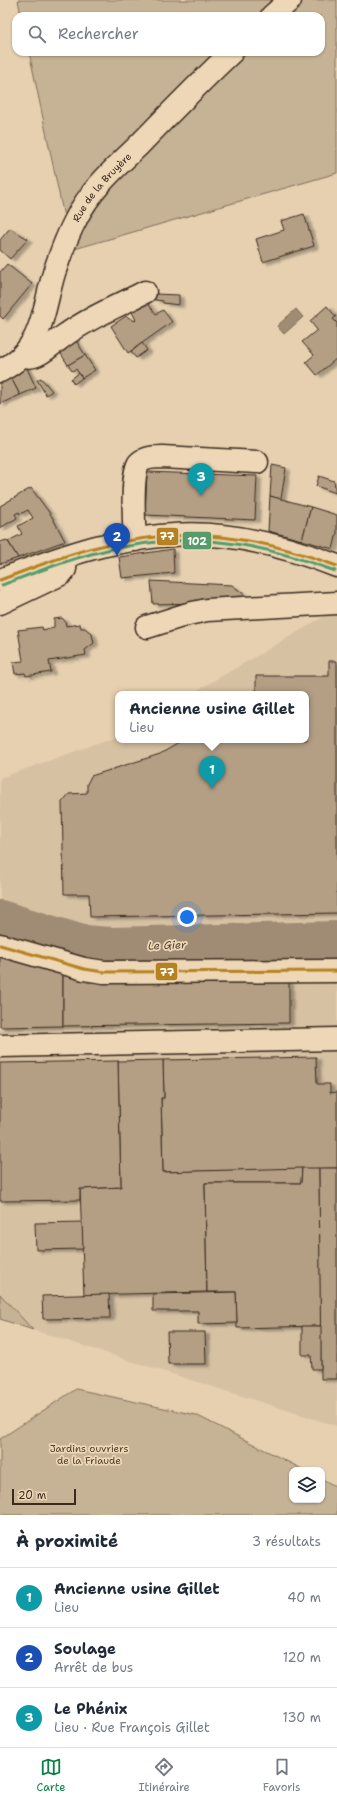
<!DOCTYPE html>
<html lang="fr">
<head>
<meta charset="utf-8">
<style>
	:root { --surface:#fff; --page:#f6f6f7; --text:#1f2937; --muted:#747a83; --line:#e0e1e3; --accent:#0b8043 }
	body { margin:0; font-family:"Shantell Sans",sans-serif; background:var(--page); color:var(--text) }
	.controls { position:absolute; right:12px; bottom:12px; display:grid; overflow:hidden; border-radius:8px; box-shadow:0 1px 3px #0004 }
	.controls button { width:36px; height:36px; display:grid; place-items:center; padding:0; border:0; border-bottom:1px solid var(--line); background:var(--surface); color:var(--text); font:20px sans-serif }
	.scale { position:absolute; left:12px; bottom:10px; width:64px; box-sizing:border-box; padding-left:4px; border:2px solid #3b2a1e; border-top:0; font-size:11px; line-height:14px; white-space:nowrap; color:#3b2a1e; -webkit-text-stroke:3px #edd7b6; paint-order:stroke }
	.you { position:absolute; left:187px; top:917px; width:14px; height:14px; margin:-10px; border:3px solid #fff; border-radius:50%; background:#1a73e8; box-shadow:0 0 0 6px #1a73e833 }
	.badge { display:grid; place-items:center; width:26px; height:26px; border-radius:50%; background:var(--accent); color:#fff; font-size:13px; font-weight:700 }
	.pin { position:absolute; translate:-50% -33px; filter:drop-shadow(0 1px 2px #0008) }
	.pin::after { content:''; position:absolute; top:21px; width:14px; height:12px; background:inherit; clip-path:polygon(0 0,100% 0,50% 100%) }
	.popup { position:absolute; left:115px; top:691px; width:194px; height:52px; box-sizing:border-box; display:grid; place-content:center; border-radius:8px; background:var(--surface); filter:drop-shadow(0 1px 3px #0005); font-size:13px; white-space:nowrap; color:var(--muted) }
	.popup b { font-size:15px; color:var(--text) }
	.popup::after { content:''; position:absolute; left:50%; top:100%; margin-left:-8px; border:8px solid transparent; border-top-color:var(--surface) }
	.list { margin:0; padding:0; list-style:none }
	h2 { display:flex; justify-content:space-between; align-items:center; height:52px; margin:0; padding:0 16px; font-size:17px }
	h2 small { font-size:13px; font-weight:400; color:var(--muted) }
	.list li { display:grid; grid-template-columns:26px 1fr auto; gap:12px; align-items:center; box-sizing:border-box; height:60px; padding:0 16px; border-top:1px solid var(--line) }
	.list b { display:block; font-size:15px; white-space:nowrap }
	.list p { margin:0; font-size:13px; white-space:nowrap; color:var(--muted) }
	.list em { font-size:13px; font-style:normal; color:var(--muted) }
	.icon { flex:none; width:22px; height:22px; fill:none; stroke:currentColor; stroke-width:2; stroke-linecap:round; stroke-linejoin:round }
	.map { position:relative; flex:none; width:337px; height:1515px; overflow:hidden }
	.search { position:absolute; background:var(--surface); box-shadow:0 1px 3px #0004; left:12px; right:12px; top:12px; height:44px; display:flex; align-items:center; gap:10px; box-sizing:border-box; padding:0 14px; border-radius:12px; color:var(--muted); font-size:15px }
	.sheet { height:232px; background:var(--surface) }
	nav { display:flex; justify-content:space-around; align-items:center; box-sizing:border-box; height:56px; border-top:1px solid var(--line); background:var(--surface); font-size:11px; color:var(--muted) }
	nav a { display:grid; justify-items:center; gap:2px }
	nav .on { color:var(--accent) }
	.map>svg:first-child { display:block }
</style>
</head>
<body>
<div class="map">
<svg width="337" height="1515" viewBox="0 0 337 1515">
	<defs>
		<filter id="shadow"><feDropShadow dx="4.5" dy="2.5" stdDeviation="1" flood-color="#0004"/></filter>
	</defs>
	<rect width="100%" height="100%" fill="#e6d0b0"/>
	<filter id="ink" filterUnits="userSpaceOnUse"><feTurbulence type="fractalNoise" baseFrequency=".025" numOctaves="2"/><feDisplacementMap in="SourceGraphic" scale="8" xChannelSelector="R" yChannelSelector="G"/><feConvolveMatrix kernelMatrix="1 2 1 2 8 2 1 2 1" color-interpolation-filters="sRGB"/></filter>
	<g filter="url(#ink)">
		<polygon fill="#d7c1a3" points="337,609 337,1426 33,1330 0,1294 0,778 118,736 118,740 306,740 306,694 191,694"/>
		<g fill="#c6b295" stroke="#806e5a">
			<polygon points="18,0 337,0 337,173 71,250 29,52 321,52 321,16 21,16"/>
			<polygon points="0,1294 33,1330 0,1319"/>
			<polygon points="76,1389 196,1415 304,1470 292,1470 292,1500 322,1500 322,1479 337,1487 337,1515 0,1515 0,1439"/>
		</g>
		<polygon fill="#a08c74" stroke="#786552" points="296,309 303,317 284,334 277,326"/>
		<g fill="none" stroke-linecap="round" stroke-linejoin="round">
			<polyline stroke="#a08c74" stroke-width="38" points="0,919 82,944 112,946 337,940"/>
		</g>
		<g fill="#b49f85" stroke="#3b2a1e" filter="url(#shadow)">
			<polygon points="304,214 314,246 263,262 256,239 284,230 281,221"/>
			<polygon points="10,228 28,239 10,259 0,250 0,240"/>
			<polygon points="7,264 32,284 3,319 0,316 0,272"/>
			<polygon points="155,294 179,295 179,305 163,303 163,301 155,300"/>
			<polygon points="147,302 156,314 163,310 172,322 128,353 111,326 126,316 135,321 136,320 132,312"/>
			<polygon points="327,306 336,317 333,319 337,323 337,358 317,375 306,362 314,355 302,342 317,330 310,321"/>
			<polygon points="72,334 85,355 68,365 55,344"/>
			<polygon points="142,343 147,350 136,358 131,352"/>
			<polygon points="85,355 95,370 82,378 76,369 72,371 68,365"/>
			<polygon points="26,366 36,388 20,395 9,374"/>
			<polygon points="79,373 82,378 74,384 71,379"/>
			<polygon points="9,374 20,395 0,404 0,378"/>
			<polygon points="41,378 52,391 46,395 37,380"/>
			<polygon points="272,465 286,468 281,499 270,496"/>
			<polygon points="147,472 257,476 255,520 145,515"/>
			<polygon points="319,476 334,481 336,493 316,486"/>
			<polygon points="31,488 51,515 65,541 18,558 8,541 22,534 18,526 33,518 28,510 20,514 19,512 15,514 17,518 0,528 0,506"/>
			<polygon points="270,496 311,507 302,540 268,531"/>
			<polygon points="311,507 337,515 337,533 333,549 302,540"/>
			<polygon points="7,540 18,558 0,564 0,542"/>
			<polygon points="173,549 174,573 122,578 119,557"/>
			<polygon points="151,581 232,585 249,598 249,602 153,604"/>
			<polygon points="62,618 65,621 66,626 80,624 81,628 85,628 92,634 94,643 85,650 86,655 49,661 51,672 26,676 25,673 15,674 13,662 23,661 18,630 42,627 43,630 54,627 54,619"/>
			<polygon points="329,661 337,661 337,913 90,917 89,894 64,894 62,802 69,794 87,793 87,784 91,776 160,754 184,740 306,740 306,694 256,694 256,676 329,676"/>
			<polygon points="0,956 63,974 63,1026 0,1027"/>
			<polygon points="63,974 88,982 289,980 289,1023 63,1026"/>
			<polygon points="316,1057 317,1084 330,1084 330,1093 337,1092 337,1168 163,1172 161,1098 164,1098 163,1060"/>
			<polygon points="163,1060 164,1098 161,1098 163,1172 302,1168 301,1183 205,1183 207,1292 84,1295 80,1189 121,1187 118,1061"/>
			<polygon points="118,1061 121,1187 80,1189 80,1200 0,1201 0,1063"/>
			<polygon points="302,1168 319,1168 321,1326 237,1328 236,1292 207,1292 205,1183 301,1183"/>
			<polygon points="319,1168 337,1168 337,1379 321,1379"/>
			<polygon points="82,1222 83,1249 36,1250 35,1223"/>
			<polygon points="236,1292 237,1323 198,1324 198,1311 153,1311 153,1294"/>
			<polygon points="109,1294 110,1318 43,1319 42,1296"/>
			<polygon points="302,1326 321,1326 321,1369 312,1369 311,1355 302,1355"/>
			<polygon points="167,1332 205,1332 206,1364 168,1364"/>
		</g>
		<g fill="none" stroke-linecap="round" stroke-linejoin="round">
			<g stroke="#3b2a1e" stroke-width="25">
				<g id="minor">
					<polyline points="272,16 290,0"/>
					<path d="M 24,355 C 35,362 52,344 61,338 C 87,319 117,306 145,292"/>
					<path id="s1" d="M 0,371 C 43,350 42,313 54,273 C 60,255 67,236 76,219 C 90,190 115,168 138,146 C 169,114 200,82 232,52"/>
					<path d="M 135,540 C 134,527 131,471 139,463 C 145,457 154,457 162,457 L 257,462"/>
					<polyline points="0,603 61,574 65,569 66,557"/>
					<polyline points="147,627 188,614 207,610 337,603"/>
					<polyline points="0,945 84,969 104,972 337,971"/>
					<polyline points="0,1046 337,1039"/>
				</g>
			</g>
			<g stroke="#3b2a1e" stroke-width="25">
				<path id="major" d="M 0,580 C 33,568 67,554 101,546 C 125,541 149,536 173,535 C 229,531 286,546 337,566"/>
			</g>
			<use href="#minor" stroke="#edd7b6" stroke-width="22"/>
			<use href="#major" stroke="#edd7b6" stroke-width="22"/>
			<g stroke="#edd7b6" stroke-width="6">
				<g id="bus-1">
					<path d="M 0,580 C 30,569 59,557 89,549 C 179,525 251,534 337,566"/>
					<polyline points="0,945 84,969 104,972 337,971"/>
				</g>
			</g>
			<g stroke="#edd7b6" stroke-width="6">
				<path id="bus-2" d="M 2,585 C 31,574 61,562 91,554 C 180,530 250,539 335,571"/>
			</g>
			<use href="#bus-1" stroke="#b68221" stroke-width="3"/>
			<use href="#bus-2" stroke="#579b6a" stroke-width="3"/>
		</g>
	</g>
	<g text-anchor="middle" stroke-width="3.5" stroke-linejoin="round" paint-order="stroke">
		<g font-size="10" fill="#3b2a1e" stroke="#edd7b6">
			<text dy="4" stroke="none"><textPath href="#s1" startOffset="216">Rue de la Bruyère</textPath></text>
		</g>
		<g font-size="10" fill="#503e30" stroke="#edd7b6">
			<text x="89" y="1452">Jardins ouvriers<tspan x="89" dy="12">de la Friaude</tspan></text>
		</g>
		<g font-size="11" font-style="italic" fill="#544234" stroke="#edd7b6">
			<text transform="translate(167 945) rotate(-2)" y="4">Le Gier</text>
		</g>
	</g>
	<g stroke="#edd7b6" stroke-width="1.5">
		<rect x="156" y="527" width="23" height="19" rx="4" fill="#b68221"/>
		<rect x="182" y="531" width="30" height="19" rx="4" fill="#579b6a"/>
		<rect x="155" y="962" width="23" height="19" rx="4" fill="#b68221"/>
	</g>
	<g font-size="11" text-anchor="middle" font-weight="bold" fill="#fff">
		<text x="167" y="540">77</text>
		<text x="197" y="545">102</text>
		<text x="167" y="976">77</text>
	</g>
</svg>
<div class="controls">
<button><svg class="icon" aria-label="layers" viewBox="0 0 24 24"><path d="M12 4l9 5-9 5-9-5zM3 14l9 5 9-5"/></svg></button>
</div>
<div class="scale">20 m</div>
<div class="you"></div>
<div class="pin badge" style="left:212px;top:789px;background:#0f9aa8">1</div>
<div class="popup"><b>Ancienne usine Gillet</b>Lieu</div>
<div class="pin badge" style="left:117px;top:556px;background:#1a4fb4">2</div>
<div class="pin badge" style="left:201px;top:496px;background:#0f9aa8">3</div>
<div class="search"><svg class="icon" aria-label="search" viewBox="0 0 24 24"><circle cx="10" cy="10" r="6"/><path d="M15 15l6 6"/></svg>Rechercher</div>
</div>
<section class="sheet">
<h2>À proximité<small>3 résultats</small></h2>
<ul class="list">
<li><span class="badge" style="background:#0f9aa8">1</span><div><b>Ancienne usine Gillet</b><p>Lieu</p></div><em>40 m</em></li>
<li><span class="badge" style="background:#1a4fb4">2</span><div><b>Soulage</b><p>Arrêt de bus</p></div><em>120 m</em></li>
<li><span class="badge" style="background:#0f9aa8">3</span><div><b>Le Phénix</b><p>Lieu · Rue François Gillet</p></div><em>130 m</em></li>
</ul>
</section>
<nav>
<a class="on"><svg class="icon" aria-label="map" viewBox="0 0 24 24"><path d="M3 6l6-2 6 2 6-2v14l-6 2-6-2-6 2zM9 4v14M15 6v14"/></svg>Carte</a>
<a><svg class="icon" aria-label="directions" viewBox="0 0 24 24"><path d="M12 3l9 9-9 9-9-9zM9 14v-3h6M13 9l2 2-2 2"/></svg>Itinéraire</a>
<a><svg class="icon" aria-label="saved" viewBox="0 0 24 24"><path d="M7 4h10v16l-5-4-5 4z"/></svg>Favoris</a>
</nav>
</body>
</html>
